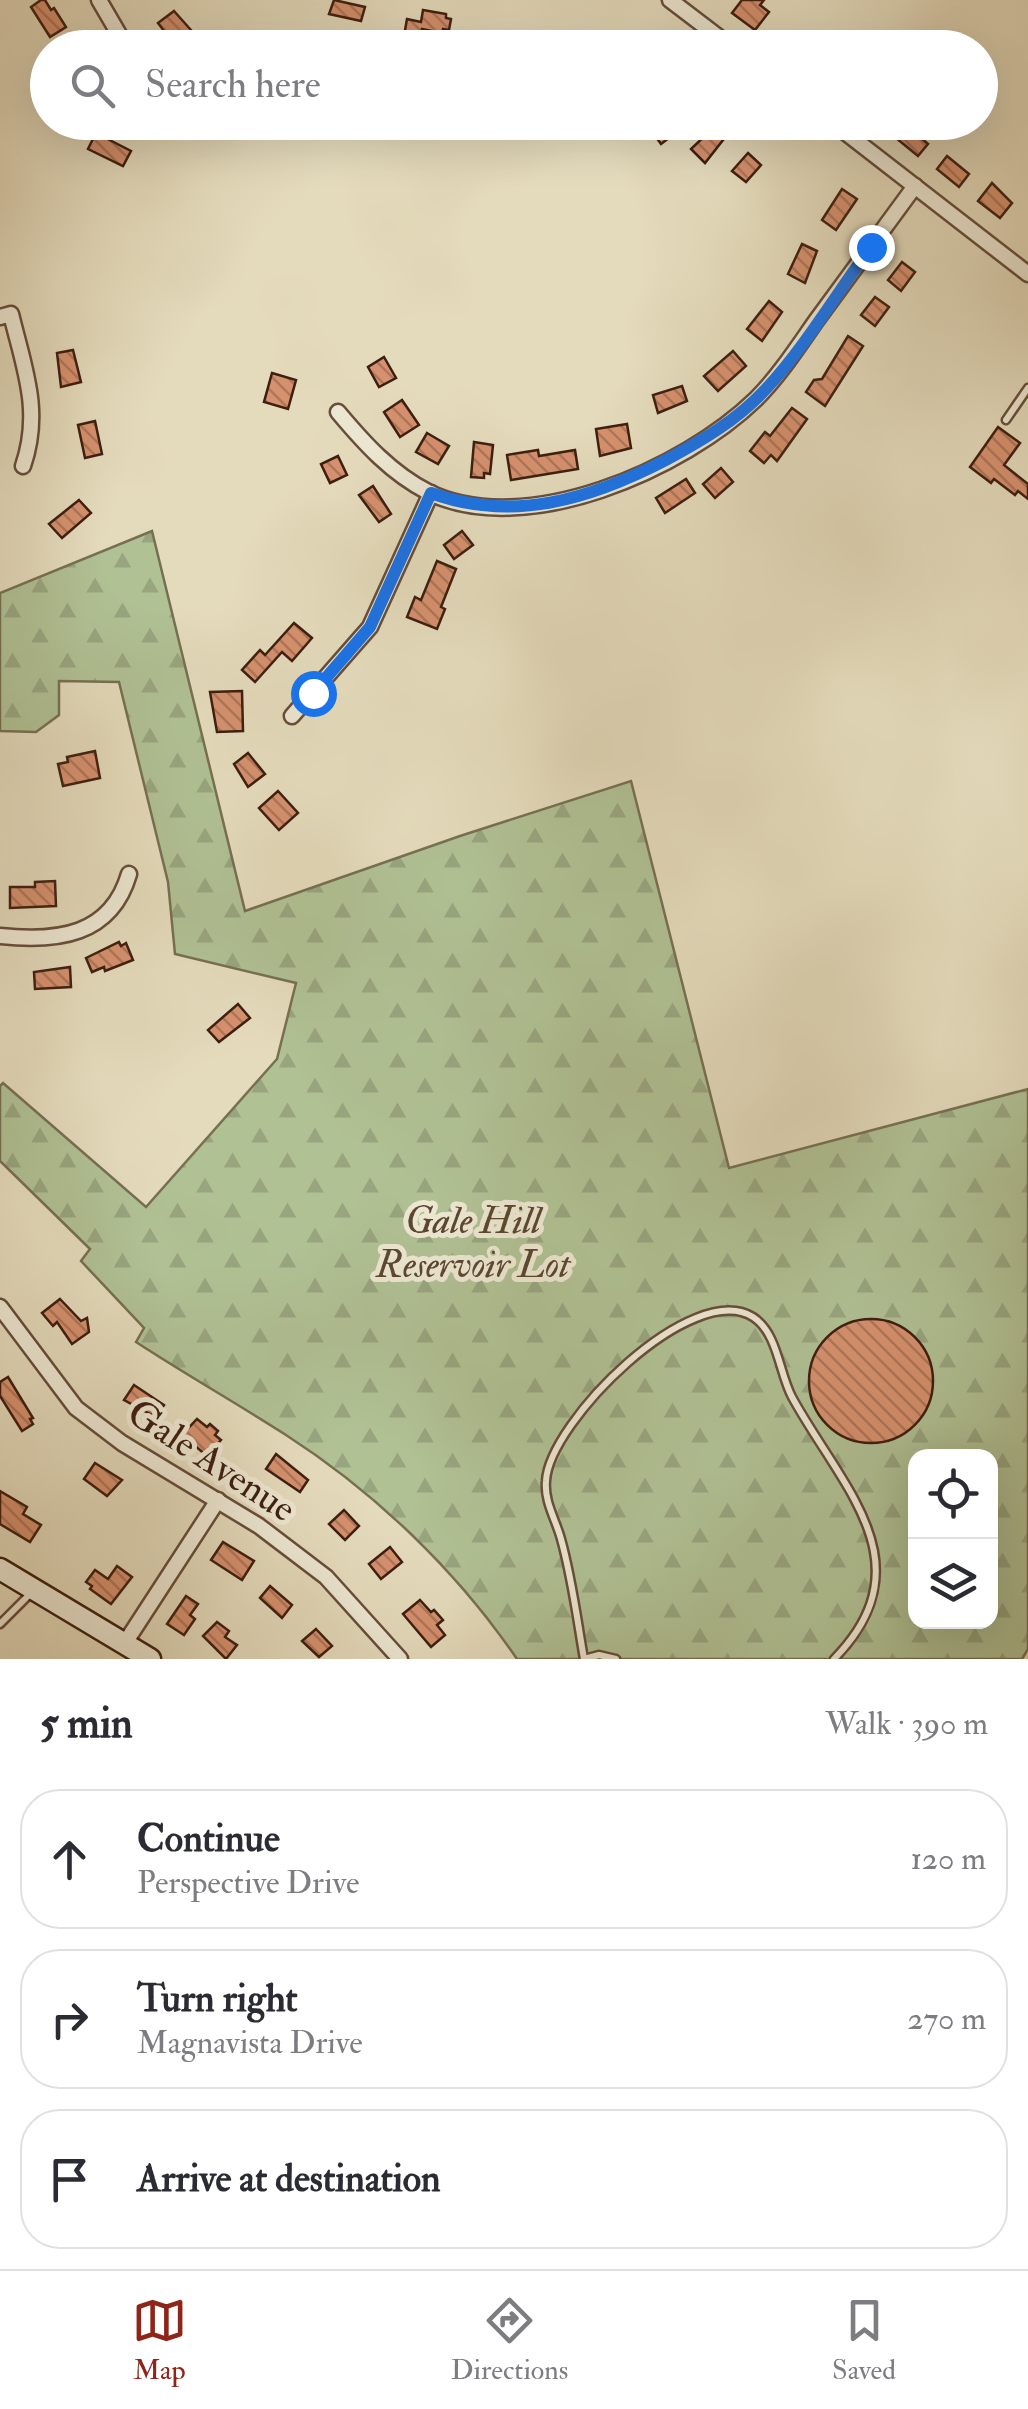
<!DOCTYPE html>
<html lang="en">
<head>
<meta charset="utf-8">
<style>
	:root { --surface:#fff; --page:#f7f7f7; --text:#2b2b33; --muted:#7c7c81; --line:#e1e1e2; --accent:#8f2418 }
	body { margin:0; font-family:"IM FELL Double Pica",serif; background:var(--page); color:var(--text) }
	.controls { position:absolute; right:30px; bottom:30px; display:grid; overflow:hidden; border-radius:20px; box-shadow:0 10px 40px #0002 }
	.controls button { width:90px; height:90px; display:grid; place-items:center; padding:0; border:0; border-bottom:2px solid var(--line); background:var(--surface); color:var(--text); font:50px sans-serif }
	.stop { position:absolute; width:30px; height:30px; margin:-22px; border:8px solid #1a73e8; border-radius:50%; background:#fff }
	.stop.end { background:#1a73e8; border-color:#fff; box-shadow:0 2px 10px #0008 }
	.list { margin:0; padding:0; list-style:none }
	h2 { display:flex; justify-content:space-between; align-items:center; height:130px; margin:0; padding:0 40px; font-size:42px }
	h2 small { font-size:32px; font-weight:400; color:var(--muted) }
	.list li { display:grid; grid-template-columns:65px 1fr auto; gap:30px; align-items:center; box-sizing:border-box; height:140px; margin:0 20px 20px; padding:0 20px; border:2px solid var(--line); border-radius:40px }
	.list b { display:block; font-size:38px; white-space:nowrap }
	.list p { margin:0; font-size:32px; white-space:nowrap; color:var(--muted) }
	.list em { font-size:32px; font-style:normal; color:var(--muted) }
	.icon { flex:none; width:55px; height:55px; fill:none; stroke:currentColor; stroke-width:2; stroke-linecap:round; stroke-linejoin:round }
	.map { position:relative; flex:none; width:1028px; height:1659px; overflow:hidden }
	.search { position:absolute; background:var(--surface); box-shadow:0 10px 40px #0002; left:30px; right:30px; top:30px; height:110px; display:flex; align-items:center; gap:25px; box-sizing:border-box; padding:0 35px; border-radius:55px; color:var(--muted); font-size:38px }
	.sheet { height:610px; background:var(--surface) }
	nav { display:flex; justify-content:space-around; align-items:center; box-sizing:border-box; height:140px; border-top:2px solid var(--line); background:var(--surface); font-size:28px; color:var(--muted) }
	nav a { display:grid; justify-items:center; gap:5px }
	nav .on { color:var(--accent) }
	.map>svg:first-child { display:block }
</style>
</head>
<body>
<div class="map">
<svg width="1028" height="1659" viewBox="0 0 1028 1659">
	<defs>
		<pattern id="forest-firs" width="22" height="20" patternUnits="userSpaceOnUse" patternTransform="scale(2.5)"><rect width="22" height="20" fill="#b0c194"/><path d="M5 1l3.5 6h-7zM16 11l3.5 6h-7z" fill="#98a57f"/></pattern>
		<pattern id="building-back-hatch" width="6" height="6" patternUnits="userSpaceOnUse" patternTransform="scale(2.5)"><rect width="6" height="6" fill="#d6916e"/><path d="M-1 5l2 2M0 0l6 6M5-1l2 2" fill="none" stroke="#af7659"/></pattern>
	</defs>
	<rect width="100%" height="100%" fill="#e4dbbc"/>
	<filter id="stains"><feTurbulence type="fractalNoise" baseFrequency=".002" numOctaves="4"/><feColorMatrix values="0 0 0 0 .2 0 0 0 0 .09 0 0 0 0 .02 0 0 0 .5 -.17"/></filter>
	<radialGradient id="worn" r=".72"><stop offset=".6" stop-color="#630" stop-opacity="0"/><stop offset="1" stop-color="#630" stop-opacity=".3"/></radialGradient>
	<path fill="url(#forest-firs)" stroke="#767052" stroke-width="2.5" fill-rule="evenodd" d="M 152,531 L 245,911 L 460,836 L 631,781 L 729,1168 L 1028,1089 L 1028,1649 L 1022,1659 L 517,1659 C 457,1571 376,1493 286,1435 C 236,1403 185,1374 136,1342 L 144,1328 L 81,1261 L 90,1249 L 0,1161 L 0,1086 L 3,1083 L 146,1207 L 277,1059 L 296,983 L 175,954 L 168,882 L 119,682 L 59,681 L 59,715 L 36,732 L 0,731 L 0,593 ZM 916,1456 L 990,1456 L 990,1622 L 916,1622 Z"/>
	<g fill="url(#building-back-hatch)" stroke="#3d1e10" stroke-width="2.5">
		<polygon points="41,0 45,0 51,10 54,8 66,27 50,37 31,7"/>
		<polygon points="334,0 365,7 361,21 329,14"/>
		<polygon points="742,0 764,0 760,5 769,12 755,30 732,13"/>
		<polygon points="423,10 446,14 446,18 451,19 449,30 443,29 442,33 422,29 420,39 404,36 407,19 421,22"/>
		<polygon points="174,11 199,39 188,48 177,48 158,23"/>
		<polygon points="661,122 690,122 661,144 651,130"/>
		<polygon points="906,125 928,144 918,156 896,138"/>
		<polygon points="712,129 723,140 705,163 691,149"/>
		<polygon points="96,133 131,151 123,166 88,149"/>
		<polygon points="748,153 761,165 746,182 732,171"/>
		<polygon points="947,156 969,174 959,187 937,169"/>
		<polygon points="992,183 1012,203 1000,218 978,201"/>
		<polygon points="842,189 857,199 836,230 822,220"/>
		<polygon points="802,244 817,251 805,283 788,274"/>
		<polygon points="902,262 915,272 901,291 888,280"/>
		<polygon points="875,297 889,307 875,326 861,315"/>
		<polygon points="769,301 782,312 762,341 747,329"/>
		<polygon points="848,336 863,346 825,406 806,392 814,380 822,379"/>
		<polygon points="73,350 81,382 61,387 57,353"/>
		<polygon points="733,351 746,366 718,391 704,376"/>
		<polygon points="384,357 396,378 379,387 368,367"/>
		<polygon points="272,373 296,380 288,409 264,402"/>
		<polygon points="682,386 687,401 658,413 653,395"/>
		<polygon points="402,400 419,425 400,437 384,412"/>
		<polygon points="792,408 807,419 777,461 771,455 764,463 750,451 765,432 770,436"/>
		<polygon points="95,421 102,454 85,458 78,425"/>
		<polygon points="627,424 631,448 600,456 596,429"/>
		<polygon points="998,427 1020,443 1004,465 1028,484 1028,499 1018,491 1015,495 994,479 991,483 970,467"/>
		<polygon points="427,433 449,446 438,464 416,452"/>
		<polygon points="474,442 493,445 490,474 484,473 484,478 471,477"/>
		<polygon points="538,450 539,456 575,450 578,469 511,480 507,455"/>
		<polygon points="338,456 347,475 330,483 321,464"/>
		<polygon points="721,468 733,482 715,498 703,484"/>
		<polygon points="686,479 695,493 665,513 656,498"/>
		<polygon points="373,486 391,514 379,522 359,495"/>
		<polygon points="79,500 91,513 62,538 49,524"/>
		<polygon points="462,531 473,545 454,559 444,545"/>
		<polygon points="437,561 456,569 441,607 445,609 437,629 407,617 415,597 421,600"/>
		<polygon points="294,623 312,638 292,661 282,652 255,682 242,670 260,650 265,655"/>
		<polygon points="242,691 243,731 217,732 210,692"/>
		<polygon points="95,751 100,778 63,786 58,764 68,762 67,757"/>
		<polygon points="248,753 265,774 248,787 234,764"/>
		<polygon points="278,791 298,813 279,830 259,808"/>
		<polygon points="55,881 56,906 10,908 10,887 35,887 35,882"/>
		<polygon points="119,942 121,946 126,943 133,960 105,971 104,967 92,972 86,958"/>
		<polygon points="70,967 71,987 35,989 34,972"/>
		<polygon points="238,1004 250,1018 219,1042 208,1030"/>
		<polygon points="60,1299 81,1321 87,1318 89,1332 72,1344 57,1322 53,1326 42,1313"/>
		<circle cx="871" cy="1381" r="62"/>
		<polygon points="8,1377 33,1418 30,1419 33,1424 22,1431 0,1396 0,1382"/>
		<polygon points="134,1385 164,1405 156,1417 124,1400"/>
		<polygon points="197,1419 207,1427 210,1424 218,1431 215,1435 221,1440 207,1456 182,1435"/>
		<polygon points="276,1454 308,1480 300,1492 266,1469"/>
		<polygon points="95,1463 122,1480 107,1496 84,1479"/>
		<polygon points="0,1491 27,1507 23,1514 41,1525 30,1542 0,1524"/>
		<polygon points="344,1510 359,1526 345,1540 329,1524"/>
		<polygon points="223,1542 254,1561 242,1580 211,1560"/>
		<polygon points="390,1547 402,1562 381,1579 369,1564"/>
		<polygon points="117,1566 132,1577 111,1604 90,1589 92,1586 86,1582 95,1570 108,1579"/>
		<polygon points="270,1586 292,1605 282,1618 260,1598"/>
		<polygon points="186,1596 198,1604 190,1615 195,1619 184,1635 167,1624"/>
		<polygon points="420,1600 431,1612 434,1610 443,1620 437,1625 445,1635 431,1647 403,1614"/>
		<polygon points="217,1622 229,1631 225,1637 237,1645 226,1659 203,1636"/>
		<polygon points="316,1629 332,1646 319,1657 302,1641"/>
	</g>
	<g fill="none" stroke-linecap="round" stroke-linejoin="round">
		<g stroke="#674d3b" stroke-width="11">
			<g id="lane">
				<polyline points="1006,420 1028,388"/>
				<polyline points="0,1624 30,1594"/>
				<path d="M 584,1659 C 577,1619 572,1578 561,1539 C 556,1520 544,1502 546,1481 C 549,1422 692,1279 753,1317 C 778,1333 779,1373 792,1397 C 841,1487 928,1563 834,1659"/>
				<polyline points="584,1659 599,1655 616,1659"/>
			</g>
		</g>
		<g stroke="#674d3b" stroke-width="19">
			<g id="street">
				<polyline points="99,0 127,48"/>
				<polyline points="670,0 733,48"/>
				<polyline points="832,122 1028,274"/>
				<path d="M 0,317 L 11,314 C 24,368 42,411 23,466"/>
				<path d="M 338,412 C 364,443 391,473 428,492 C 525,540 684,469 756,399 C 779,376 797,348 816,321 C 849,276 882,231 915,186"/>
				<polyline points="292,716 370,627 431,493"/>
				<path d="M 0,936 C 57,942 111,936 129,874"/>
				<polyline points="0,1307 76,1408 122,1443 259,1526 326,1577 400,1659"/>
				<polyline points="125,1643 218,1500"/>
			</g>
		</g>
		<g stroke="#3d1e10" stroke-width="25">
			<polyline id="secondary" points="0,1569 150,1659"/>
		</g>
		<use href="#lane" stroke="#ede8d3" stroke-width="6"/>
		<use href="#street" stroke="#ede8d3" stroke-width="14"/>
		<use href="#secondary" stroke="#ede8d3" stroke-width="20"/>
	</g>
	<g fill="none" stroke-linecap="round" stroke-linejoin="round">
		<path stroke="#1a73e8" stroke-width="12" d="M 313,693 L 370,627 L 431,493 C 513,523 591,499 666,460 C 703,440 737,420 766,389 C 805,347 837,293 871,247"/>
	</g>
	<g text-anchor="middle" stroke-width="10" stroke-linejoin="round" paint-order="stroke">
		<g font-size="38" font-style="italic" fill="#5a4731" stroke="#ede8d3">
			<text x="473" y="1233">Gale Hill<tspan x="473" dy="44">Reservoir Lot</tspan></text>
		</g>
		<g font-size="38" fill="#3d1e10" stroke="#ede8d3">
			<text transform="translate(212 1460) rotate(33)" y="13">Gale Avenue</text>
		</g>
	</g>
	<rect width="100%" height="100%" filter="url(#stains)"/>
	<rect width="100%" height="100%" fill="url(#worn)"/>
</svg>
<div class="controls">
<button><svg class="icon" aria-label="locate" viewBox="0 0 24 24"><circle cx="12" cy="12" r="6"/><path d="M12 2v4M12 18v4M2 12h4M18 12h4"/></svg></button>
<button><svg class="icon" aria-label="layers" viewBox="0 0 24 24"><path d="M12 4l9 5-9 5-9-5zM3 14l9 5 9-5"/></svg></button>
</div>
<div class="stop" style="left:313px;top:693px"></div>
<div class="stop end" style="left:871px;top:247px"></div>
<div class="search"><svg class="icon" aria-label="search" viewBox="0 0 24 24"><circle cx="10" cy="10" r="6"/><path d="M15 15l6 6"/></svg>Search here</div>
</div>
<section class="sheet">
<h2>5 min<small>Walk · 390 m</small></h2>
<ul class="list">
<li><svg class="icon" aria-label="ahead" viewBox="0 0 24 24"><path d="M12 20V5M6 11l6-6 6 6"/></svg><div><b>Continue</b><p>Perspective Drive</p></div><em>120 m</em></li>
<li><svg class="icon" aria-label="right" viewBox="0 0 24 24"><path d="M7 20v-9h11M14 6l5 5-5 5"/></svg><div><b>Turn right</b><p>Magnavista Drive</p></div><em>270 m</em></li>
<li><svg class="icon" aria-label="arrive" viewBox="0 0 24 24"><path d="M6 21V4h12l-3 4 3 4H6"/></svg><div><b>Arrive at destination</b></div></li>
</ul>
</section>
<nav>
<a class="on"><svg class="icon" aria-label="map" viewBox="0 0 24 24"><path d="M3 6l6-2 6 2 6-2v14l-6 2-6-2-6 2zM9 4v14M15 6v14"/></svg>Map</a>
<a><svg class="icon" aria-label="directions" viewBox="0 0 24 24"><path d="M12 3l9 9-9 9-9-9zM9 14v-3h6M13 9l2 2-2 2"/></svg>Directions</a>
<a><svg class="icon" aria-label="saved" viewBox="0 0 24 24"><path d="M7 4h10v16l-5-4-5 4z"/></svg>Saved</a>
</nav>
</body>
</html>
